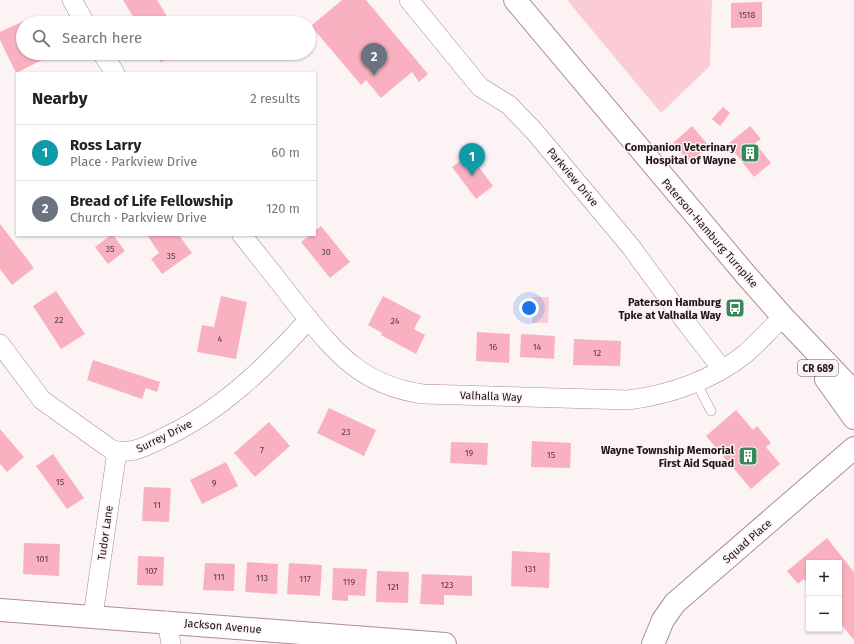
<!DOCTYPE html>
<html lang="en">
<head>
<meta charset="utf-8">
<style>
	:root { --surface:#fff; --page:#f6f6f6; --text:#222; --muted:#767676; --line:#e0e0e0; --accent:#38895a }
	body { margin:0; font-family:"Fira Sans",sans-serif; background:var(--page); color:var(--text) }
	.controls { position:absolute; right:12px; bottom:12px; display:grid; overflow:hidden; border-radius:0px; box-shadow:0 1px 3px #0004 }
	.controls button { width:36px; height:36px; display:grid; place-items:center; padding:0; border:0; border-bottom:1px solid var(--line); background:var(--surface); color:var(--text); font:20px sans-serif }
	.you { position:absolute; left:529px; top:308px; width:14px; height:14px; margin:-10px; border:3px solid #fff; border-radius:50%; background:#1a73e8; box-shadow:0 0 0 6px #1a73e833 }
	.badge { display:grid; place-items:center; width:26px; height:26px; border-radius:50%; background:var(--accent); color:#fff; font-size:13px; font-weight:700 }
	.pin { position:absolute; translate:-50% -33px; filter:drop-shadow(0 1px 2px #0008) }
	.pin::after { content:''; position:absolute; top:21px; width:14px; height:12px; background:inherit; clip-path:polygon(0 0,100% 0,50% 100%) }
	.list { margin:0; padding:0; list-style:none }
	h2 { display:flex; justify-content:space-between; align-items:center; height:52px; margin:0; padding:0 16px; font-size:17px }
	h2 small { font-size:13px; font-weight:400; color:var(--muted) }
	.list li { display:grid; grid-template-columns:26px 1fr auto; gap:12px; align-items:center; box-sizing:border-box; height:56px; padding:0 16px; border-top:1px solid var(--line) }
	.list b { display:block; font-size:15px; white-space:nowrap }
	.list p { margin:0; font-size:13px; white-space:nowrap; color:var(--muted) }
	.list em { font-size:13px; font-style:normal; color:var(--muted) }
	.icon { flex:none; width:22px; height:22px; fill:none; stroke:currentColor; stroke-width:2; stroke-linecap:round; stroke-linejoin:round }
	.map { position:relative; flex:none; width:854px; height:644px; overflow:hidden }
	.search { position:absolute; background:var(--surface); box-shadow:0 1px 3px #0004; left:16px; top:16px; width:300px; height:44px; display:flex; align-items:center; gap:10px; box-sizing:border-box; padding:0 14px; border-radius:22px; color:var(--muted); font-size:15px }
	.panel { position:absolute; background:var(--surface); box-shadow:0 1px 3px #0004; left:16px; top:72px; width:300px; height:164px; border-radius:0px }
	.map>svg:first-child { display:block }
</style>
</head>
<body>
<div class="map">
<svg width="854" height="644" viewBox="0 0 854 644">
	<rect width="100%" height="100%" fill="#fcf3f5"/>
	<g fill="#fbccd6">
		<polygon points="567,0 712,0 710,66 661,113"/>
		<polygon points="533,297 549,297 548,323 532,323"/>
	</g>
	<g fill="#f9b1c2">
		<polygon points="123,0 157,0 171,23 137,23"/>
		<polygon points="342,0 366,0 428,74 419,82 412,72 381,98 366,80 361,85 311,26"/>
		<polygon points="762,2 762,27 731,28 731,3"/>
		<polygon points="28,19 30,23 23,23 23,53 44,53 46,58 16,73 0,40 0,32"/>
		<polygon points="155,53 176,53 161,62"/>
		<polygon points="723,107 730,113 720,126 712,119"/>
		<polygon points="692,126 709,146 689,162 673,143"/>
		<polygon points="750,126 761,139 755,143 771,163 754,177 728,144"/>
		<polygon points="469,154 493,186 476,199 452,167"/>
		<polygon points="0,224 34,268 12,285 0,269"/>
		<polygon points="321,226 350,262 330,278 301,242 310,235 315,235 315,231"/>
		<polygon points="111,235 113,235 125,251 108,264 95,247"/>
		<polygon points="147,235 179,235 192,253 162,274 151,259 159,253"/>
		<polygon points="56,291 85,334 61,349 33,306"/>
		<polygon points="221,296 247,302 236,359 197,352 202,325 214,327"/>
		<polygon points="383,296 421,316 414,329 425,335 416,354 381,335 382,333 368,325"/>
		<polygon points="734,304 739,309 736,312 731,306"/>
		<polygon points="477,332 510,334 509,363 476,361"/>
		<polygon points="521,334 555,336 554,359 520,357"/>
		<polygon points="574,339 621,341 620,366 573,365"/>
		<polygon points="93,360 160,382 157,392 146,388 142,399 87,380"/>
		<polygon points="329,408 376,430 364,456 317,433"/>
		<polygon points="736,410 753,430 757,426 771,443 766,447 780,464 751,489 706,436"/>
		<polygon points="269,422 290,446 255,477 234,453"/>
		<polygon points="0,429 24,457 7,472 0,464"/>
		<polygon points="532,441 571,443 570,468 531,467"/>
		<polygon points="451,442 488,443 487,465 450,463"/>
		<polygon points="53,454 84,498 67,509 36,466"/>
		<polygon points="226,462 238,486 202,504 190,480"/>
		<polygon points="144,487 171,488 169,522 142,521"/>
		<polygon points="827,538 854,572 854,640 839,622 839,563 809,563 809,585 804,579 798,584 787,571"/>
		<polygon points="24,543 60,544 59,576 23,574"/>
		<polygon points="512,551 550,553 549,588 511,586"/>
		<polygon points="138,556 164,557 163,586 137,585"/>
		<polygon points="247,562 278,564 277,594 245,592"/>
		<polygon points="205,563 235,564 234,591 203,590"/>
		<polygon points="289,563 322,565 320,596 287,594"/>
		<polygon points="333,568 367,569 365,596 348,595 348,601 332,600"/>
		<polygon points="377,571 409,572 408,603 376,602"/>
		<polygon points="422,574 472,576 472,596 444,595 444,605 420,604"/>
	</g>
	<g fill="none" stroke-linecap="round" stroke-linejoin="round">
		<g stroke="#b18a93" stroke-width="10">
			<polyline id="lane" points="696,382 711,411"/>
		</g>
		<g stroke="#b18a93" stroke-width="20">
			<g id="street">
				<polyline points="72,0 85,23"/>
				<polyline points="409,0 480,87 509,105 534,131 631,247 688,325 722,369"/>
				<polyline points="102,53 115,73"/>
				<path d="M 242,235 C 260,258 279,281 297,305 C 335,352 360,385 423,394 L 628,400 C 669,395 713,380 745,354 C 758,343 770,329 783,317"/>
				<path d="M 0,344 L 42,400 L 112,450 C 133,454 142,448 161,439 C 220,412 266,367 309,319"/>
				<polyline points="93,616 117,451"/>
				<polyline points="167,621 171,644"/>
			</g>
		</g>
		<g stroke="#b18a93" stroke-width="24">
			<g id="secondary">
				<polyline points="0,610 445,644"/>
				<polyline points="653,644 663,620 675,603 854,448"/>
			</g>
		</g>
		<g stroke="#b18a93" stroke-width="24">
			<g id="primary">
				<polyline points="515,0 746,275 783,317 854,392"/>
				<polyline points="826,379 854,418"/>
			</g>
		</g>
		<use href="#lane" stroke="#fff" stroke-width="9"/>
		<use href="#street" stroke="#fff" stroke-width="19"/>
		<use href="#secondary" stroke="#fff" stroke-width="22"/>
		<use href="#primary" stroke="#fff" stroke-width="22"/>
	</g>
	<defs>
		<g id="building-square" transform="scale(1)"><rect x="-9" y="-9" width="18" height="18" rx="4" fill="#38895a" stroke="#fcf3f5"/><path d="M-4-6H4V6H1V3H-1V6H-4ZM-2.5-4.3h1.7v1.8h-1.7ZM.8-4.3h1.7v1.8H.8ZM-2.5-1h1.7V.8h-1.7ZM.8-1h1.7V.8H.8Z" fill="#fff"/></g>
		<g id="bus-square" transform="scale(1)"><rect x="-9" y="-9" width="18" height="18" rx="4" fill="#38895a" stroke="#fcf3f5"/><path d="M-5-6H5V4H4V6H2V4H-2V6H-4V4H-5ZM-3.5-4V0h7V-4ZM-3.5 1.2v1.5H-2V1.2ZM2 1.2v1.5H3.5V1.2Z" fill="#fff"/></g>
	</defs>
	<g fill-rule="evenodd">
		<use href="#building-square" x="750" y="153"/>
		<use href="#bus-square" x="735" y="308"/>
		<use href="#building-square" x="748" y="456"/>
	</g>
	<g text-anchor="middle" stroke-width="3" stroke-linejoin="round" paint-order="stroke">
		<g font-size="9" fill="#583b42">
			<text x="747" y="18">1518</text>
			<text x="110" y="252">35</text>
			<text x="326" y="255">30</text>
			<text x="171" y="259">35</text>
			<text x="59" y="323">22</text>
			<text x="395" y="324">24</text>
			<text x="220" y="342">4</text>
			<text x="493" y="350">16</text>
			<text x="537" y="350">14</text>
			<text x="597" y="356">12</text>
			<text x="346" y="435">23</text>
			<text x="262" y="453">7</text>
			<text x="469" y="456">19</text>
			<text x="551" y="458">15</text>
			<text x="60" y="485">15</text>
			<text x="214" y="486">9</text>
			<text x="157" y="508">11</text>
			<text x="42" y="562">101</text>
			<text x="530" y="572">131</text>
			<text x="151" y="574">107</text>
			<text x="219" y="580">111</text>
			<text x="262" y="581">113</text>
			<text x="305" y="582">117</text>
			<text x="349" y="585">119</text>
			<text x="447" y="588">123</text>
			<text x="393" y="590">121</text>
		</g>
		<rect fill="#fcf3f5" stroke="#63575a" stroke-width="1" x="798" y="360" width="40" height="16" rx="3"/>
		<g font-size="10" font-weight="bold" fill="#221417">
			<text x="818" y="372">CR 689</text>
		</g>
		<g font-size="11" font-weight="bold" fill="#221417" stroke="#fcf3f5" text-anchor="end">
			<text x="736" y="151">Companion Veterinary<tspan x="736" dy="13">Hospital of Wayne</tspan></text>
			<text x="721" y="306">Paterson Hamburg<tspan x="721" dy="13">Tpke at Valhalla Way</tspan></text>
			<text x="734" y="454">Wayne Township Memorial<tspan x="734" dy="13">First Aid Squad</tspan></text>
		</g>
		<g font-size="11" fill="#221417" stroke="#fcf3f5">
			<text transform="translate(573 177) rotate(50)" y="4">Parkview Drive</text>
			<text transform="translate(710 233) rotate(49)" y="4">Paterson-Hamburg Turnpike</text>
			<text transform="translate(491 396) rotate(2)" y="4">Valhalla Way</text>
			<text transform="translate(164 436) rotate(-26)" y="4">Surrey Drive</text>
			<text transform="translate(105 533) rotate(-82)" y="4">Tudor Lane</text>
			<text transform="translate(747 541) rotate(-41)" y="4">Squad Place</text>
			<text transform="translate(223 626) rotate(5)" y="4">Jackson Avenue</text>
		</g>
	</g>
</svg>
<div class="controls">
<button>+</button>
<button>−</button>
</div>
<div class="you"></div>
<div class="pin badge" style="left:472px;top:176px;background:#0f9aa8">1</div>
<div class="pin badge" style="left:374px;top:76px;background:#6b7280">2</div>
<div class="search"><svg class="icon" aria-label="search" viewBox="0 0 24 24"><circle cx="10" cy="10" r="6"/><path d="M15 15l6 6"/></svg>Search here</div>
<section class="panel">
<h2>Nearby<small>2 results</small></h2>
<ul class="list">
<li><span class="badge" style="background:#0f9aa8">1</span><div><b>Ross Larry</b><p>Place · Parkview Drive</p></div><em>60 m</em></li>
<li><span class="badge" style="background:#6b7280">2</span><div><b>Bread of Life Fellowship</b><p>Church · Parkview Drive</p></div><em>120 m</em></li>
</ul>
</section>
</div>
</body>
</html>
